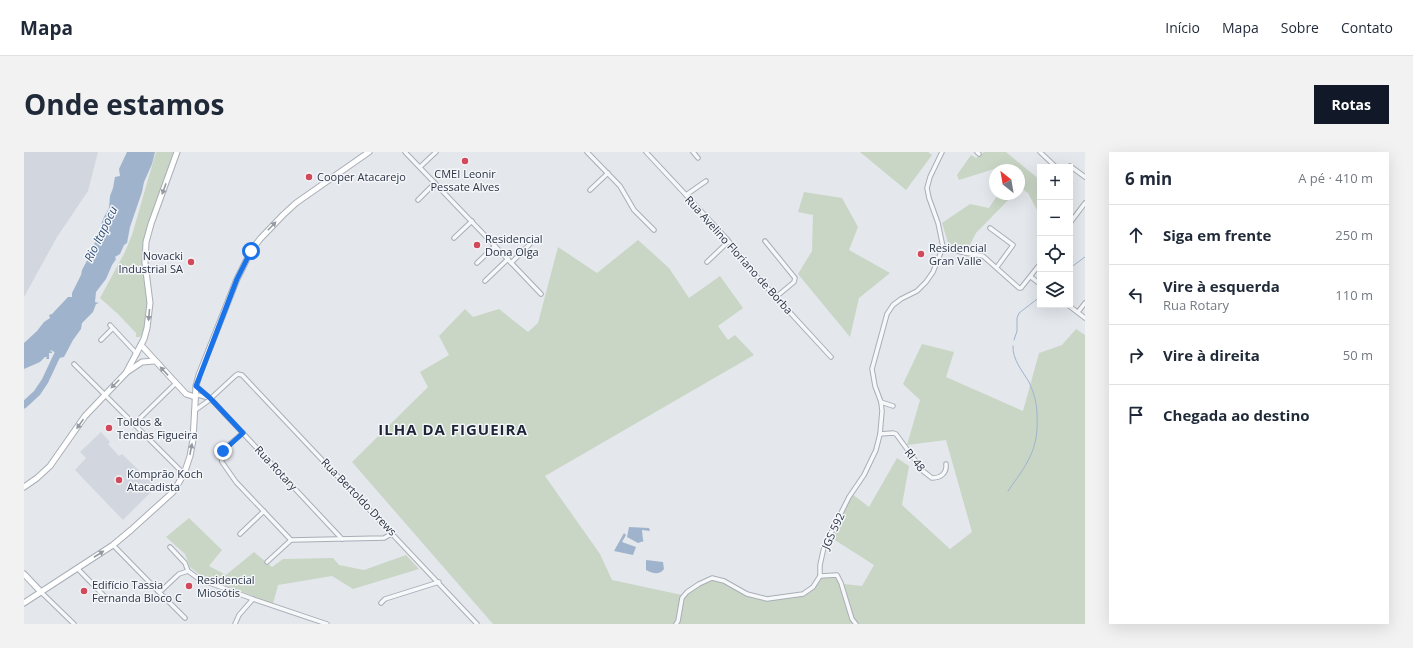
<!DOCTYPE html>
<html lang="pt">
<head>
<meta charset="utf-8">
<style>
	:root { --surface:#fff; --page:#f2f2f3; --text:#1f2937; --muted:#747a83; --line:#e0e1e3; --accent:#111827 }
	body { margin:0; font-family:"Open Sans",sans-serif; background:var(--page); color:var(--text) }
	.controls { position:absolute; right:12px; top:12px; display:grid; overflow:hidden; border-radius:0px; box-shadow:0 4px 16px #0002 }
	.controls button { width:36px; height:36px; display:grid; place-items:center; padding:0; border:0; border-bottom:1px solid var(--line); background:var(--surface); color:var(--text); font:20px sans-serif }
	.compass { position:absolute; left:965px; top:12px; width:36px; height:36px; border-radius:50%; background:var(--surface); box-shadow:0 4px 16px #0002; rotate:329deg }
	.stop { position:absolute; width:12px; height:12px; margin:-9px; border:3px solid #1a73e8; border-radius:50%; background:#fff }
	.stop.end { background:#1a73e8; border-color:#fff; box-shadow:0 1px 4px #0008 }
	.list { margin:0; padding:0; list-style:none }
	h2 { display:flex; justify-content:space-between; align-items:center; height:52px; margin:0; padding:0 16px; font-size:17px }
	h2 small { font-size:13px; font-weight:400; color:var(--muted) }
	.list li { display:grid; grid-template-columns:26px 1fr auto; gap:12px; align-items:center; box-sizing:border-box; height:60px; padding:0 16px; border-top:1px solid var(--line) }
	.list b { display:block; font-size:15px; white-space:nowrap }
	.list p { margin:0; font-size:13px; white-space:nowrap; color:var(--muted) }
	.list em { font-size:13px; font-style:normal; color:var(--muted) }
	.icon { flex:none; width:22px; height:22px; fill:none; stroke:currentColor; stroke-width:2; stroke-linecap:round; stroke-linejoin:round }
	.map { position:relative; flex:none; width:1061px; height:472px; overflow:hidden; border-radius:0px }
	header { display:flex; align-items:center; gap:24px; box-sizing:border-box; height:56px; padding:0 20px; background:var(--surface); border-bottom:1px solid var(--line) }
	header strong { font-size:19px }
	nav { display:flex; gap:22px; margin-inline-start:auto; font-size:14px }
	.intro { display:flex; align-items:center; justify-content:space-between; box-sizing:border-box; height:96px; padding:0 24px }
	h1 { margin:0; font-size:28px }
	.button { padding:10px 18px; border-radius:0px; background:var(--accent); color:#fff; font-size:14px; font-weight:700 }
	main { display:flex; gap:24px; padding:0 24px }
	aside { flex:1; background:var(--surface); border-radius:0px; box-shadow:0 4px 16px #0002 }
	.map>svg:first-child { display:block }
</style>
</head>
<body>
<header>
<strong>Mapa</strong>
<nav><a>Início</a><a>Mapa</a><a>Sobre</a><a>Contato</a></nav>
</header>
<div class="intro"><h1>Onde estamos</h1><a class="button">Rotas</a></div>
<main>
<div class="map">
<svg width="1061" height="472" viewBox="0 0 1061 472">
	<rect width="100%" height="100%" fill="#e4e7ec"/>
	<g fill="#d2d6de">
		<polygon points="0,0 74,0 64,39 33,85 0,145"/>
		<polygon points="77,280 86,290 84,292 95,304 98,302 132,335 99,368 51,318 62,306 56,300"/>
	</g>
	<g fill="#c9d6c5">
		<path d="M 132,0 L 151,0 C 145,16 139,32 133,49 C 126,69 118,88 119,111 C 120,128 130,172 116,185 L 112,185 L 112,181 L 94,162 L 76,146 L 101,100 L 108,83 Z"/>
		<polygon points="836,0 904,0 908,3 882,38"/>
		<polygon points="960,0 982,0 1016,28 1016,58 1014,60 1004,41 997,36 995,37 995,18 970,17 935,28 933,23 947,3 952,6"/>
		<polygon points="780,40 818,46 834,75 825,98 866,121 835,146 826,185 774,122 788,99 789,63 774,60"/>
		<polygon points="974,42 990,42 952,81 942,100 925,94 918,71 946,52 965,56"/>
		<polygon points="614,88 645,116 665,146 696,124 719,156 694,174 704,188 711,183 730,203 521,324 576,402 588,428 658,443 669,435 690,426 723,444 741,448 780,443 791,436 797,423 812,424 820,432 838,434 850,413 806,385 828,342 845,355 873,306 885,314 878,353 926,397 948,380 922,288 883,293 896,248 879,232 898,192 930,200 922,225 999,259 1015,201 1038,193 1052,177 1061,183 1061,472 469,472 328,310 404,235 396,220 425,203 415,184 441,157 449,165 475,157 504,180 514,171 534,95 573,121"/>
		<polygon points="165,366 198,398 185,414 202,423 230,400 248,415 259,407 309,406 315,413 340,418 382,403 395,417 329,437 308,424 254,433 249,452 176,423 166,415 161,402 142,385"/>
	</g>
	<g fill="#9fb4cc">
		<polygon points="103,0 131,0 128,12 120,30 118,40 106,75 103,91 100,93 96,102 91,105 92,107 88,113 82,127 72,140 71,150 75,151 72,152 69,160 58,171 57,177 49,188 40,205 35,206 32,201 27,198 26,200 28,199 28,201 25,201 25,207 22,207 23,205 21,205 16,210 0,217 0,191 13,179 20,170 26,166 25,163 28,162 44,145 48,145 48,141 57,123 58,118 68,99 79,67 85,56 86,44 89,36 91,25 96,24 95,17"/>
		<polygon points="605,375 625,376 626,379 618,378 619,388 620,389 614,391 603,385"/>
		<polygon points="600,381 602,383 598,390 612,395 609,403 590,399"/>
		<path d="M 622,408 L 639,410 L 640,417 C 635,424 628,421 622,418 Z"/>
	</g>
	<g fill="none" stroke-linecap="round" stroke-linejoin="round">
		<g stroke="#9fb4cc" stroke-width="1">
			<polyline points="1046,116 1061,105"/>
			<polyline points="990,188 993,179 993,166 995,161 1016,145"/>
			<path d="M 984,339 C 1003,312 1015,298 1013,263 C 1013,252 1010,241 1005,230 C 999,220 988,207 989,194"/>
		</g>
		<polyline stroke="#9fb4cc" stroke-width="7" points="0,253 13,241 21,229 37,195"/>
		<g stroke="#a9aeb7" stroke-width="5.5">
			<g id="street">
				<polyline points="381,0 517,142"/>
				<polyline points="563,0 596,34 610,58 630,78"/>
				<polyline points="622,0 703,87 725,116 807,205"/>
				<polyline points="669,0 674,6"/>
				<polyline points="953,0 955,2"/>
				<polyline points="1016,0 1032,15"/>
				<polyline points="1046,14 1061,25"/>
				<polyline points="396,15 412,0"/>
				<polyline points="566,38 584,21"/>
				<polyline points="662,43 682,29"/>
				<polyline points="394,48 411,31"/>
				<polyline points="1046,71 1061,51"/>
				<polyline points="966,76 989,93 973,115"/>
				<polyline points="430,86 448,69"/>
				<polyline points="741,89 771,126 770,130 752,145"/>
				<polyline points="919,95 941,101 959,104 995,136 997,136 1016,112"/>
				<polyline points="683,110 704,90"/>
				<polyline points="453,111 471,94"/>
				<polyline points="487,111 506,92"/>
				<polyline points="1007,125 1016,132"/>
				<polyline points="461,129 484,107"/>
				<polyline points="1044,153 1061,166"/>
				<polyline points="1054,160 1061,151"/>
				<polyline points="86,173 113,202"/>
				<polyline points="77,188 88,177"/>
				<polyline points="50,212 160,322"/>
				<polyline points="172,234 186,246 318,387"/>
				<polyline points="171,245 174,243 185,246"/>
				<polyline points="857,250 869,254"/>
				<polyline points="170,259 184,249 211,224 214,222 218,223 453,472"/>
				<polyline points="110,272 152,231"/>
				<path d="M 219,281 C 211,288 194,298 198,310 L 212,330 L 267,388"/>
				<path d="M 856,282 L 869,281 L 872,282 L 899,319 L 908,326 C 917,326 923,321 922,312"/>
				<polyline points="216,382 240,359"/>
				<polyline points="89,393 134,439 138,438 155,422 164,419"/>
				<polyline points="146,395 161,411 164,419 175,427 229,447 303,472"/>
				<polyline points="243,410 267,388 360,386 369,381"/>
				<polyline points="53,416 83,447"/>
				<polyline points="796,424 813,423 817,431 828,467 832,472"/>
				<polyline points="134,439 161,466"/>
				<polyline points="17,440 50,472"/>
				<polyline points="357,451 361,447 415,430"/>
				<polyline points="211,472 215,463 229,447"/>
				<polyline points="652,472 654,469 658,446 663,440 675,432 688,426 700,429 723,442 743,447 779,442 789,435 796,424 796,413 800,395 825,345 840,323 852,298 856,282 858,259 857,250 851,234 848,217 863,162 869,153 877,147 893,139 902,130 909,120 919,95 914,71 905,46 903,36 906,25 918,0"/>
			</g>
		</g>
		<g stroke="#a9aeb7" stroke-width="7">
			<g id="secondary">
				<polyline points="117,193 162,242 171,245"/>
				<polyline points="103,220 118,210 131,209"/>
				<polyline points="0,335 13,326 26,314 61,264 102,221 120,187 123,176 126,151 121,111 122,90 127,72 153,0"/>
				<polyline points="0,422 17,440"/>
				<polyline points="0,451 89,393 107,378 149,340 160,322 166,304 169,288 172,234 175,223 213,127 227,99 236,87 259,63 272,51 345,0"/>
			</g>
		</g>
		<use href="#street" stroke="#f7f8fa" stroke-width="3.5"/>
		<use href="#secondary" stroke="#fff" stroke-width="5"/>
	</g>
	<defs><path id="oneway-solid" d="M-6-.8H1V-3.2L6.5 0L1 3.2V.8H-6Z"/></defs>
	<g fill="#959aa2">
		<use href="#oneway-solid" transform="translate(140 37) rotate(110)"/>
		<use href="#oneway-solid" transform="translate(248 74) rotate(-46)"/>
		<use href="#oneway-solid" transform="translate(125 163) rotate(95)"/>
		<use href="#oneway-solid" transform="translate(140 219) rotate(-133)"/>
		<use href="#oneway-solid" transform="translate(91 232) rotate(135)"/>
		<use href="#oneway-solid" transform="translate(56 272) rotate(125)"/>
		<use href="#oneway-solid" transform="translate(167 297) rotate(-79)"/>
		<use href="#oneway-solid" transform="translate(75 402) rotate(-33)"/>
	</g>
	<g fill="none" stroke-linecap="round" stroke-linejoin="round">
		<polyline stroke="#1a73e8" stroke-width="5" points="199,299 219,281 186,246 172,234 213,127 227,99"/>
	</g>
	<g fill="#d1495b" stroke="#f4f6f9" stroke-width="1.5">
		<circle cx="441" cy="9" r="4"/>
		<circle cx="285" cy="25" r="4"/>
		<circle cx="453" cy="93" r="4"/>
		<circle cx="897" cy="102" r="4"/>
		<circle cx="167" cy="110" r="4"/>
		<circle cx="85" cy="276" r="4"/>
		<circle cx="95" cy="328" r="4"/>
		<circle cx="165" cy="434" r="4"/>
		<circle cx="60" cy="439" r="4"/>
	</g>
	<g text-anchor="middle" stroke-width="3" stroke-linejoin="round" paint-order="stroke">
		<g font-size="11" fill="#2b3445" stroke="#f4f6f9" text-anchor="start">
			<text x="441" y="26" text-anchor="middle">CMEI Leonir<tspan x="441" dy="13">Pessate Alves</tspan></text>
			<text x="293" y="29">Cooper Atacarejo</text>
			<text x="461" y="91">Residencial<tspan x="461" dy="13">Dona Olga</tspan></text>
			<text x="905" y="100">Residencial<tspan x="905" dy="13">Gran Valle</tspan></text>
			<text x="159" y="108" text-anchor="end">Novacki<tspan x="159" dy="13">Industrial SA</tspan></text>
			<text x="93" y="274">Toldos &amp;<tspan x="93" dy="13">Tendas Figueira</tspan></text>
			<text x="103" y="326">Komprão Koch<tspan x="103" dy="13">Atacadista</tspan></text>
			<text x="173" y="432">Residencial<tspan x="173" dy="13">Miosótis</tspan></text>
			<text x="68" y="437">Edifício Tassia<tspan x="68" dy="13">Fernanda Bloco C</tspan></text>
		</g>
		<g font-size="11" fill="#2b3445" stroke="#f4f6f9">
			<text transform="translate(715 103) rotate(48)" y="4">Rua Avelino Floriano de Borba</text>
			<text transform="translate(891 308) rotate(52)" y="4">RI 48</text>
			<text transform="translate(252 316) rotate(47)" y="4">Rua Rotary</text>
			<text transform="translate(335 345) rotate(46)" y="4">Rua Bertoldo Drews</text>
			<text transform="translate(809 379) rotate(-65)" y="4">JGS 592</text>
		</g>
		<g font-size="12" font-style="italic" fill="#34527a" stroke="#f4f6f9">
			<text transform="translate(77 82) rotate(-64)" y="4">Rio Itapocu</text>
		</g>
		<g font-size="15" font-weight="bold" letter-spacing="1" fill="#1d2536" stroke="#f4f6f9">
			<text x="429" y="283">ILHA DA FIGUEIRA</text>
		</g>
	</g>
</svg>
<div class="controls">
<button>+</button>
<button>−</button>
<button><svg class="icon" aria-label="locate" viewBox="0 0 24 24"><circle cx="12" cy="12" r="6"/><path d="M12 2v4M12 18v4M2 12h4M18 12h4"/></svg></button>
<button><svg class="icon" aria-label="layers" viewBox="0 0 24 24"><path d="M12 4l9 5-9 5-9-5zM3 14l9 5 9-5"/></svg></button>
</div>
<svg class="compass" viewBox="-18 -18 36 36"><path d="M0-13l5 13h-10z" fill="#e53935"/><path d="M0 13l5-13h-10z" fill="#747a83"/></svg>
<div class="stop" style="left:227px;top:99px"></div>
<div class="stop end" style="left:199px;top:299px"></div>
</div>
<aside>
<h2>6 min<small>A pé · 410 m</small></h2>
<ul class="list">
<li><svg class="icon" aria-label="ahead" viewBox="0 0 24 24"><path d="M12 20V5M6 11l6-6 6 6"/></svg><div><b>Siga em frente</b></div><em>250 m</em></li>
<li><svg class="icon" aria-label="left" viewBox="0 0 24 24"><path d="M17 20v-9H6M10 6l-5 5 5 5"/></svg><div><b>Vire à esquerda</b><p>Rua Rotary</p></div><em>110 m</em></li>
<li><svg class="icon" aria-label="right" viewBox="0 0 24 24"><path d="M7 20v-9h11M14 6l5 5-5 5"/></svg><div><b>Vire à direita</b></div><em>50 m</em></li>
<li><svg class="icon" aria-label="arrive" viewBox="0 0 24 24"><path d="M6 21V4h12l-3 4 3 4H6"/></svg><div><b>Chegada ao destino</b></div></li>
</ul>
</aside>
</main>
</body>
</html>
